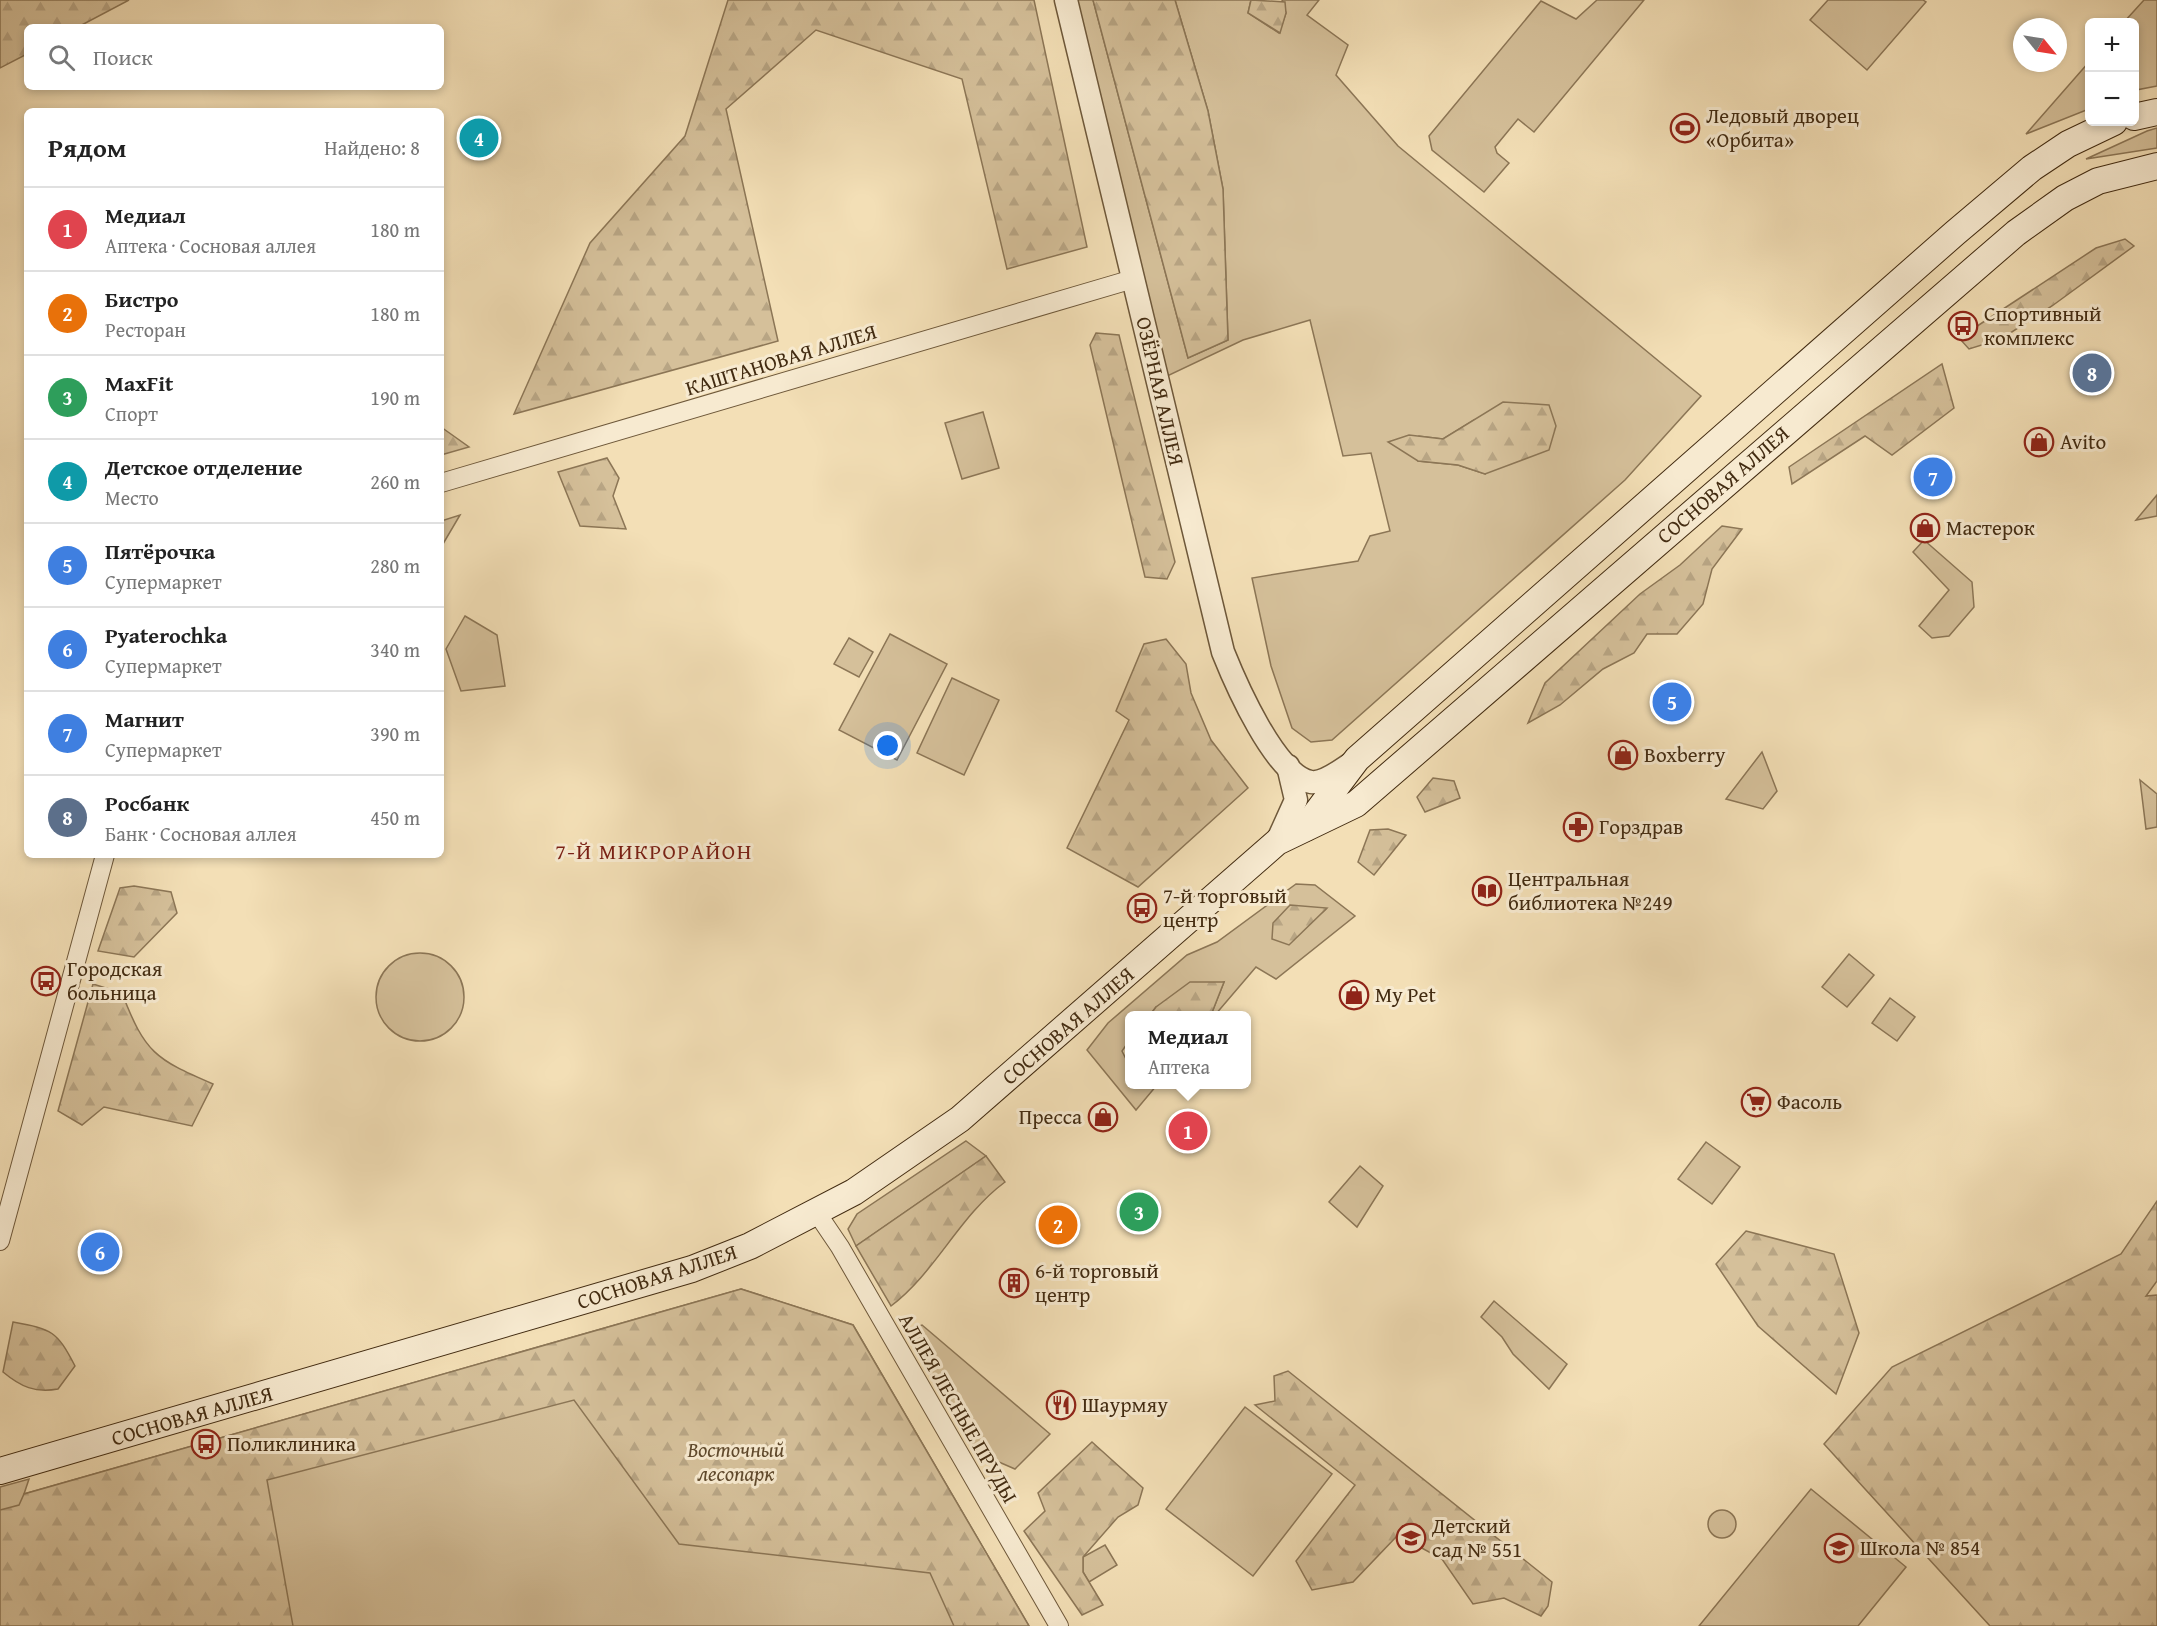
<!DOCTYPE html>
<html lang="ru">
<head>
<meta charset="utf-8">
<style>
	:root { --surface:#fff; --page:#f6f6f6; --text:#222; --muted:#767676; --line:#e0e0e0; --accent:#8f2418 }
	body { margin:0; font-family:"Gentium Book Plus",serif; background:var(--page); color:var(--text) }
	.controls { position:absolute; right:18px; top:18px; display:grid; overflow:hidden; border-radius:9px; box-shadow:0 3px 9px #0003 }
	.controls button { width:54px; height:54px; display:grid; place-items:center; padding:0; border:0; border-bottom:2px solid var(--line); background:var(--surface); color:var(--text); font:30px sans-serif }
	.compass { position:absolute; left:2013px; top:18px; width:54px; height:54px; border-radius:50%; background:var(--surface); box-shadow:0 3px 9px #0003; rotate:120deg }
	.you { position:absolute; left:888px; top:746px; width:21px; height:21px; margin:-15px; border:4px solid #fff; border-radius:50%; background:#1a73e8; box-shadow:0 0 0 9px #1a73e833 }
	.badge { display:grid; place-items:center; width:39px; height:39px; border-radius:50%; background:var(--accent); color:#fff; font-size:20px; font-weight:700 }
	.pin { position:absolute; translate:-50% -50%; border:3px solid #fff; box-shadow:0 2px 6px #0006 }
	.popup { position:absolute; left:1125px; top:1011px; width:126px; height:78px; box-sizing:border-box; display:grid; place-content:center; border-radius:9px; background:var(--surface); filter:drop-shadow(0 2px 4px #0005); font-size:20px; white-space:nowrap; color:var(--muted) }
	.popup b { font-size:22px; color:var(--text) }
	.popup::after { content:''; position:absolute; left:50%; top:100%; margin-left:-12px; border:12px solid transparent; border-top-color:var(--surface) }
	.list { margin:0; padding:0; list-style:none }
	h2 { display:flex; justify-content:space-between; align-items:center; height:78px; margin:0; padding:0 24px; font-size:26px }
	h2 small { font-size:20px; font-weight:400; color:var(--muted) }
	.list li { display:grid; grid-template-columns:39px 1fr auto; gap:18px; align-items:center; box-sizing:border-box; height:84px; padding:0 24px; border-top:2px solid var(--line) }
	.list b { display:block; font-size:22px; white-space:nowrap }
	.list p { margin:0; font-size:20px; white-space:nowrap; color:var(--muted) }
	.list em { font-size:20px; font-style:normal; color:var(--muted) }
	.icon { flex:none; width:33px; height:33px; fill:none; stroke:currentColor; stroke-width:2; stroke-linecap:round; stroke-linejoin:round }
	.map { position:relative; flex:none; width:2157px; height:1626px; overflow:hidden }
	.search { position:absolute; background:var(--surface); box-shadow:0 3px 9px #0003; left:24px; top:24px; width:420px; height:66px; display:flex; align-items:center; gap:15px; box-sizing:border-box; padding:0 21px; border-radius:9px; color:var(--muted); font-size:22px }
	.panel { position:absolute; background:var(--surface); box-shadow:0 3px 9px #0003; left:24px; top:108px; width:420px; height:750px; border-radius:9px }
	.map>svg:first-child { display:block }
</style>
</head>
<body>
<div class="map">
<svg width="2157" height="1626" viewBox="0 0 2157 1626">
	<defs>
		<pattern id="forest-firs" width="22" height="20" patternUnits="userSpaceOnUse" patternTransform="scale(1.5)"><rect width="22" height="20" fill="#d5c09a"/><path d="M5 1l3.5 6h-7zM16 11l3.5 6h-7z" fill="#b8a584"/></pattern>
	</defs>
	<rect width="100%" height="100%" fill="#f3dfb6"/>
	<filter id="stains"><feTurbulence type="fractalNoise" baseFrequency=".00333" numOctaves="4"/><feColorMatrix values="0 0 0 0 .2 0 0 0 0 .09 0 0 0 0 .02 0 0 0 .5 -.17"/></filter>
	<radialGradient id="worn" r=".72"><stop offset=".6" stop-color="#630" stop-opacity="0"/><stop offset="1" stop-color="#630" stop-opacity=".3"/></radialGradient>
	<g fill="#d5c09a" stroke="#8c7656" stroke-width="1.5" fill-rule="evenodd">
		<path d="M 1076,0 L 1093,0 L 1188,358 L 1228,340 L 1223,189 L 1208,111 L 1175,0 L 1251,0 L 1248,13 L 1279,33 L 1286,13 L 1282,0 L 1319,0 L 1307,15 L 1348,45 L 1336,75 L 1398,146 L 1701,396 L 1625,480 L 1332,740 L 1311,742 L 1292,728 L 1271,666 L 1252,578 L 1358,561 L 1370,536 L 1390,531 L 1371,453 L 1343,456 L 1310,320 L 1243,340 L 1161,379 ZM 1474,420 L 1485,474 L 1458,465 L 1418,461 L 1419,436 L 1443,439 Z"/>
		<polygon points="1597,0 1644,0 1534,132 1518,119 1495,147 1497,153 1509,163 1484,192 1432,150 1429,136 1541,1 1576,19"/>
		<polygon points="1828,0 1923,0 1926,2 1867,70 1810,20"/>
		<polygon points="2144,0 2157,0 2157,86 2136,90 2134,22 2124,22"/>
		<polygon points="2089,62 2089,109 2026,134"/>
		<polygon points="2157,128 2157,148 2086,159 2147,131"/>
		<polygon points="983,412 999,468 962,479 945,423"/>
		<polygon points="2157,495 2157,516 2136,520"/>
		<polygon points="1924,540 1972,582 1974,607 1949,636 1932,638 1919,626 1949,590 1913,552"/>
		<polygon points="465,616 497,635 505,686 461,691 446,649"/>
		<polygon points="890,634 947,664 897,760 839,730"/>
		<polygon points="849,638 873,652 859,677 834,664"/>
		<polygon points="952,678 999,700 964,775 917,753"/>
		<polygon points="1762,752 1777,791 1763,809 1726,799"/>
		<polygon points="2140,780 2157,794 2157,827 2146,829"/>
		<path d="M 1296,884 L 1315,885 L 1355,916 L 1276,979 L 1256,967 L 1215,1015 L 1211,1015 L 1224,982 L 1156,1007 L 1150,1015 L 1130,1016 L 1129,1041 L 1122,1051 L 1129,1065 L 1130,1084 L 1157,1085 L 1136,1110 L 1087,1050 L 1108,1023 L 1187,955 L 1217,942 ZM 1326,909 L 1309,924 L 1273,939 Z"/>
		<circle cx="420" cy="997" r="44"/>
		<polygon points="1849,954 1874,975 1847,1007 1822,987"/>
		<polygon points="1890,998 1915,1017 1897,1041 1872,1023"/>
		<polygon points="966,1141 986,1156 856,1246 848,1229 857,1214"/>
		<polygon points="1706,1142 1740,1167 1712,1204 1678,1179"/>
		<polygon points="1360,1166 1383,1186 1357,1227 1329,1202"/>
		<polygon points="741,1289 853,1325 1029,1626 0,1626 0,1487 29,1479 24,1494"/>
		<polygon points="1494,1301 1567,1364 1549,1389 1513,1354 1502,1337 1481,1317"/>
		<polygon points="922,1325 1050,1434 1015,1469 978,1453 905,1331"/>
		<polygon points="1245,1407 1332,1474 1253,1576 1166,1509"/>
		<polygon points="1811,1489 1906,1567 1858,1626 1699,1626"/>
		<circle cx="1722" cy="1524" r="14"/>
		<polygon points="1105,1545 1117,1565 1089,1582 1083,1572 1083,1557"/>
	</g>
	<g fill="url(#forest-firs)" stroke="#8c7656" stroke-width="1.5">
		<polygon points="0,0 129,0 78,27 27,27 27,54 0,68"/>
		<polygon points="728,0 1034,0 1087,247 1007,269 962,79 816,30 726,109 778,341 514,414 590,243 685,136"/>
		<polygon points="1093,0 1175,0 1208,111 1223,189 1228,340 1188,358"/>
		<polygon points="1251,0 1285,2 1286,13 1280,33 1248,13"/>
		<polygon points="2125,239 2134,246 2052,306 2001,339 1969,349 1959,338 2096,248"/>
		<polygon points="1096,333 1119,335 1175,562 1167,579 1145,577 1090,345"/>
		<polygon points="1942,364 1954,408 1892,455 1865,436 1792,484 1789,467"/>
		<polygon points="1503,402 1549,405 1556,426 1549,450 1485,474 1458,465 1418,461 1388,442 1409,435 1443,439"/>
		<polygon points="441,427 469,447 441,455"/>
		<polygon points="607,458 619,478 613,496 626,529 580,526 558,472"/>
		<polygon points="460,515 443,544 441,544 441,521"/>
		<polygon points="1722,526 1742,529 1712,569 1703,604 1677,634 1647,634 1634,653 1603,669 1560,705 1528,723 1545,683 1640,594 1680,565"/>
		<polygon points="1166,639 1186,664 1191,693 1211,740 1248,788 1138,887 1067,848 1129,720 1116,711 1144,644"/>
		<polygon points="1433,778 1454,781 1460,798 1425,812 1417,797"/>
		<polygon points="1388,829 1406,835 1374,875 1358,862 1370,830"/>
		<polygon points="134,886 171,892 177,913 134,957 98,951 120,888"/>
		<polygon points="1290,905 1327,908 1289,945 1272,939 1273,923"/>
		<polygon points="1190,982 1224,982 1211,1015 1150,1015 1156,1007"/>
		<path d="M 93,984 L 122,993 C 145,1053 155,1059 213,1084 L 192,1126 L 104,1107 L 82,1125 L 58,1111 Z"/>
		<path d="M 986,1156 L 1005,1182 C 959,1216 936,1272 891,1306 L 856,1246 Z"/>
		<polygon points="2157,1201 2157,1281 2146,1296 2157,1295 2157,1626 1990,1626 1824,1444 1892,1367 2121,1254"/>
		<polygon points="1746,1231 1834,1254 1859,1333 1836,1394 1758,1326 1716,1264"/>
		<polygon points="741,1289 853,1325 1029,1626 954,1626 930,1573 679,1544 574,1400 267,1480 293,1626 0,1626 0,1510 19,1505 24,1494"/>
		<path d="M 13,1322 C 52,1329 57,1331 75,1366 L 58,1389 C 35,1393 21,1387 3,1372 Z"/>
		<polygon points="1288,1371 1552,1582 1548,1606 1541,1616 1504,1598 1473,1604 1442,1559 1398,1535 1353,1582 1312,1590 1296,1561 1355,1485 1255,1405 1275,1401 1274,1376"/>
		<polygon points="1092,1442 1143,1488 1138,1505 1118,1517 1083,1557 1083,1572 1103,1605 1082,1615 1024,1531 1045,1511 1038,1493"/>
	</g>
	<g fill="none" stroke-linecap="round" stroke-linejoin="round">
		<g stroke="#6e583a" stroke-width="20">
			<g id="minor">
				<polyline points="441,483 1133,279"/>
				<polyline points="817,1213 840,1247 1059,1626"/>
				<polyline points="0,1241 105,855"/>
			</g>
		</g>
		<g stroke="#6e583a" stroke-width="25">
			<g id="tertiary">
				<path d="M 1066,0 L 1223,652 C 1235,682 1276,777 1311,782 C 1324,784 1341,770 1352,763"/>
				<polyline points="1277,842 1296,800 1288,766"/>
			</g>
		</g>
		<g stroke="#422b11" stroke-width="28">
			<g id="secondary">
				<polyline points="2134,117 2157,112"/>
				<polyline points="1305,828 1357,759 1955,233 2032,168 2068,144 2114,122"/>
				<polyline points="0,1471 692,1269 750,1246 854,1192 960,1119 1277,842 1356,804 2016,233 2065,198 2098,181 2157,166"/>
			</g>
		</g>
		<use href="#minor" stroke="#f7ead0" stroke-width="18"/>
		<use href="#tertiary" stroke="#f7ead0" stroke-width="22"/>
		<use href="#secondary" stroke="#f7ead0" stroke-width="26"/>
	</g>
	<defs>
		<g id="stadium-ring" transform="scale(1.5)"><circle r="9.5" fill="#f7ead0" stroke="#8f2418" stroke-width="1.5"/><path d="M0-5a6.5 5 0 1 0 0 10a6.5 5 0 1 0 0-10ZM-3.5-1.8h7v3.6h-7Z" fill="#8f2418"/></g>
		<g id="bus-ring" transform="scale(1.5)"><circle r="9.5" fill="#f7ead0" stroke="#8f2418" stroke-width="1.5"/><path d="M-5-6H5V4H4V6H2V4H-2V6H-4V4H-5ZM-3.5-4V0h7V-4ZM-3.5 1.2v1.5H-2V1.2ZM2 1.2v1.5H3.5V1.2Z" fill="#8f2418"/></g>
		<g id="shop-ring" transform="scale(1.5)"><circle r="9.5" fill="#f7ead0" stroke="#8f2418" stroke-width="1.5"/><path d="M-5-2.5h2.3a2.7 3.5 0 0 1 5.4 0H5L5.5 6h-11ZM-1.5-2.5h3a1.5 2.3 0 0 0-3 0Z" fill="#8f2418"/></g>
		<g id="pharmacy-ring" transform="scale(1.5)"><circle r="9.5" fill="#f7ead0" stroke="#8f2418" stroke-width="1.5"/><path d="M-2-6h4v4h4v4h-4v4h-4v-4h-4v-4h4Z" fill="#8f2418"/></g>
		<g id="library-ring" transform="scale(1.5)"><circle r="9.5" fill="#f7ead0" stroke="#8f2418" stroke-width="1.5"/><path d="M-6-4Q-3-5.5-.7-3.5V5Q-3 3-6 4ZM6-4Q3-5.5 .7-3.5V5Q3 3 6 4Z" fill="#8f2418"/></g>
		<g id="supermarket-ring" transform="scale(1.5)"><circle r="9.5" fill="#f7ead0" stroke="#8f2418" stroke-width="1.5"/><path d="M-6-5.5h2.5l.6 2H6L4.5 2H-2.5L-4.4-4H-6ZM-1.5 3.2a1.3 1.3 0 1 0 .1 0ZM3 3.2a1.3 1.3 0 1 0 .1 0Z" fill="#8f2418"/></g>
		<g id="building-ring" transform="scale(1.5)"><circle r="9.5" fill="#f7ead0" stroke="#8f2418" stroke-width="1.5"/><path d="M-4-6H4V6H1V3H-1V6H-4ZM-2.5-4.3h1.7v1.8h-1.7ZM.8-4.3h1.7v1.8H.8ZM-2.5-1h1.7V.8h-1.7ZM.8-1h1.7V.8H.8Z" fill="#8f2418"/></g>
		<g id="restaurant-ring" transform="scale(1.5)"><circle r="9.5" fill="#f7ead0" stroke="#8f2418" stroke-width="1.5"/><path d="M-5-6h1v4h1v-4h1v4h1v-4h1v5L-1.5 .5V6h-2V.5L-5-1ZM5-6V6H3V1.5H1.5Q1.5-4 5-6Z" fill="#8f2418"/></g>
		<g id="school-ring" transform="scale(1.5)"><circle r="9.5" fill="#f7ead0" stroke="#8f2418" stroke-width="1.5"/><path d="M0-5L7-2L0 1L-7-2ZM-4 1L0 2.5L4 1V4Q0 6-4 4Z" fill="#8f2418"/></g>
	</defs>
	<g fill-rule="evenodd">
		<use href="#stadium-ring" x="1685" y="128"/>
		<use href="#bus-ring" x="1963" y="326"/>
		<use href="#shop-ring" x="2039" y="442"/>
		<use href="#shop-ring" x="1925" y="528"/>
		<use href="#shop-ring" x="1623" y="755"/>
		<use href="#pharmacy-ring" x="1578" y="827"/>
		<use href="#library-ring" x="1487" y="891"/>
		<use href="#bus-ring" x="1142" y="908"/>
		<use href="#bus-ring" x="46" y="981"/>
		<use href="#shop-ring" x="1354" y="995"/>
		<use href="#supermarket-ring" x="1756" y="1102"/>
		<use href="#shop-ring" x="1103" y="1117"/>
		<use href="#building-ring" x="1014" y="1283"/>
		<use href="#restaurant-ring" x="1061" y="1405"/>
		<use href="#bus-ring" x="206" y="1444"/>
		<use href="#school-ring" x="1411" y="1538"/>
		<use href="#school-ring" x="1839" y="1548"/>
	</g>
	<g text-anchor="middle" stroke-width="6" stroke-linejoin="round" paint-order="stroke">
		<g font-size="21" fill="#422b11" stroke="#f7ead0" text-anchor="start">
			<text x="1706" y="123">Ледовый дворец<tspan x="1706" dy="24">«Орбита»</tspan></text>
			<text x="1984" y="321">Спортивный<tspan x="1984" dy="24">комплекс</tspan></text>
			<text x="2060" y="449">Avito</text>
			<text x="1946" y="535">Мастерок</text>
			<text x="1644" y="762">Boxberry</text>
			<text x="1599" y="834">Горздрав</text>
			<text x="1508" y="886">Центральная<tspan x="1508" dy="24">библиотека №249</tspan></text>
			<text x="1163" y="903">7-й торговый<tspan x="1163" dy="24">центр</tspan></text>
			<text x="67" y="976">Городская<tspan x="67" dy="24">больница</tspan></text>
			<text x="1375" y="1002">My Pet</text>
			<text x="1777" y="1109">Фасоль</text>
			<text x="1082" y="1124" text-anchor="end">Пресса</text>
			<text x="1035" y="1278">6-й торговый<tspan x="1035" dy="24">центр</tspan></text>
			<text x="1082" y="1412">Шаурмяу</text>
			<text x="227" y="1451">Поликлиника</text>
			<text x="1432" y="1533">Детский<tspan x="1432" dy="24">сад № 551</tspan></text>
			<text x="1860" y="1555">Школа № 854</text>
		</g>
		<g font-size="21" fill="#422b11" stroke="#f7ead0">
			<text transform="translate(781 360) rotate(-17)" y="7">КАШТАНОВАЯ АЛЛЕЯ</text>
			<text transform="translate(1160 391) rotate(77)" y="7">ОЗЁРНАЯ АЛЛЕЯ</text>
			<text transform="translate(1723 485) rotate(-41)" y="7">СОСНОВАЯ АЛЛЕЯ</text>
			<text transform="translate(1068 1026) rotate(-41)" y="7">СОСНОВАЯ АЛЛЕЯ</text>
			<text transform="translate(657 1277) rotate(-18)" y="7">СОСНОВАЯ АЛЛЕЯ</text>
			<text transform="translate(958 1408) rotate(60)" y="7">АЛЛЕЯ ЛЕСНЫЕ ПРУДЫ</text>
			<text transform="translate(192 1416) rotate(-16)" y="7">СОСНОВАЯ АЛЛЕЯ</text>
		</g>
		<g font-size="21" font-style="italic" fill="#5f492c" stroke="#f7ead0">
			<text x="736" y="1457">Восточный<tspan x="736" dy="24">лесопарк</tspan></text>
		</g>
		<g font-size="22" letter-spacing="1.5" fill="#7a1f14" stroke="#f7ead0">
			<text x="654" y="859">7-Й МИКРОРАЙОН</text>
		</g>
	</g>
	<rect width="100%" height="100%" filter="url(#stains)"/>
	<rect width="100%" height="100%" fill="url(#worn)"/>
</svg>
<div class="controls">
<button>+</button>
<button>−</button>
</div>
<svg class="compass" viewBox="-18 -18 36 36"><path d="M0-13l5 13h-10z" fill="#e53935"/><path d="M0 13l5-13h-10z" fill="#767676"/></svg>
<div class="you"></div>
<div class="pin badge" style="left:1188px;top:1131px;background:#e0444e">1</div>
<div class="popup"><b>Медиал</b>Аптека</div>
<div class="pin badge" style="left:1058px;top:1225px;background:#e8710a">2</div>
<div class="pin badge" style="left:1139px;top:1212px;background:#2e9e5b">3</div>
<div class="pin badge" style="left:479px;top:138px;background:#0f9aa8">4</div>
<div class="pin badge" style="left:1672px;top:702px;background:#3f7fe0">5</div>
<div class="pin badge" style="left:100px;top:1252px;background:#3f7fe0">6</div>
<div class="pin badge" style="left:1933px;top:477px;background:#3f7fe0">7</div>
<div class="pin badge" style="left:2092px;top:373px;background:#5c6f8a">8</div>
<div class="search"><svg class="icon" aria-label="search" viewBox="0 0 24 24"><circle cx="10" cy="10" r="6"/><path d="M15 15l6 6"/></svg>Поиск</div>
<section class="panel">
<h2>Рядом<small>Найдено: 8</small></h2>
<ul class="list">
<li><span class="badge" style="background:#e0444e">1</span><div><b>Медиал</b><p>Аптека · Сосновая аллея</p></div><em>180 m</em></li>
<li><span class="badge" style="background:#e8710a">2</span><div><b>Бистро</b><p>Ресторан</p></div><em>180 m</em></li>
<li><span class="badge" style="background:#2e9e5b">3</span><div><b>MaxFit</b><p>Спорт</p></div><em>190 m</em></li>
<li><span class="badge" style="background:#0f9aa8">4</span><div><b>Детское отделение</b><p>Место</p></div><em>260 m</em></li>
<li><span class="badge" style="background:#3f7fe0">5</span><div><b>Пятёрочка</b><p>Супермаркет</p></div><em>280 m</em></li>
<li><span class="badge" style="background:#3f7fe0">6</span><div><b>Pyaterochka</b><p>Супермаркет</p></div><em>340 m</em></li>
<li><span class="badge" style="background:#3f7fe0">7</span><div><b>Магнит</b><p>Супермаркет</p></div><em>390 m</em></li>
<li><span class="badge" style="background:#5c6f8a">8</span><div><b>Росбанк</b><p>Банк · Сосновая аллея</p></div><em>450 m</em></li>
</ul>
</section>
</div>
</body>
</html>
